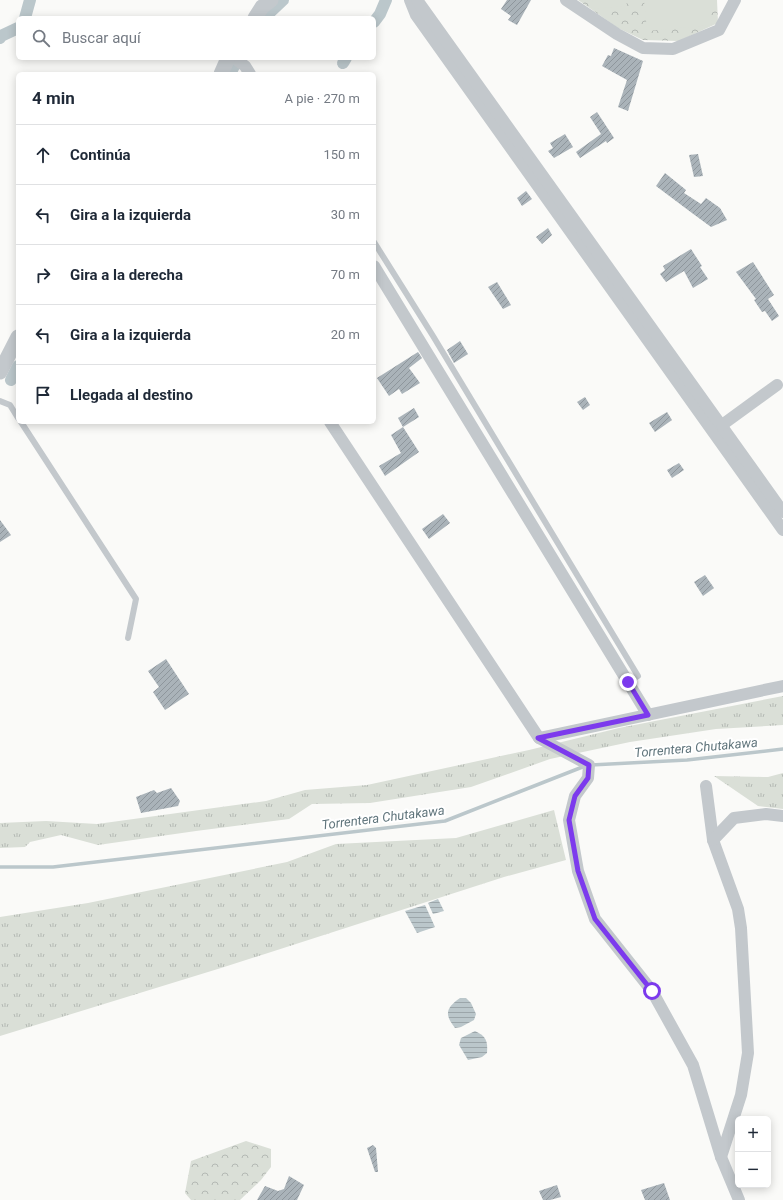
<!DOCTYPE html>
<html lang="es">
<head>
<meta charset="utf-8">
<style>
	:root { --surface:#fff; --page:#f2f2f3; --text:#1f2937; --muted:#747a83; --line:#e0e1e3 }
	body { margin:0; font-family:Roboto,sans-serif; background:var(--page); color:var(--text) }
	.controls { position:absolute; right:12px; bottom:12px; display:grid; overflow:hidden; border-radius:6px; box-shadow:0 2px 10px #0003 }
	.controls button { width:36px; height:36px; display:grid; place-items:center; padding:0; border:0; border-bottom:1px solid var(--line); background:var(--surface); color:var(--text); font:20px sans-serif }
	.stop { position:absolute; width:12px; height:12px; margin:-9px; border:3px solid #7c3aed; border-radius:50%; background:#fff }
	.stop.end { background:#7c3aed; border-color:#fff; box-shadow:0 1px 4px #0008 }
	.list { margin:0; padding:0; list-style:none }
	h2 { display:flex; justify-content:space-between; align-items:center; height:52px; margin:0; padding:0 16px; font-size:17px }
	h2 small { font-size:13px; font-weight:400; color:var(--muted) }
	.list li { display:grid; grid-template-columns:26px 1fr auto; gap:12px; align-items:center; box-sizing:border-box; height:60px; padding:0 16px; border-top:1px solid var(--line) }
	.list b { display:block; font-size:15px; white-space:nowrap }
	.list em { font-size:13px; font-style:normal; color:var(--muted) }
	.icon { flex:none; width:22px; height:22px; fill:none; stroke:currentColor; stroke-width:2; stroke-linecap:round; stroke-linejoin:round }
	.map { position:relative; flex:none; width:783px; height:1200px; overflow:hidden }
	.search { position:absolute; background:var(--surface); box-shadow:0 2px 10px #0003; left:16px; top:16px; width:360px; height:44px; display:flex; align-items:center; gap:10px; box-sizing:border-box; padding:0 14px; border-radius:6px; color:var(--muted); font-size:15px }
	.panel { position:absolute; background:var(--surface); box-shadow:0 2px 10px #0003; left:16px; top:72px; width:360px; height:352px; border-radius:6px }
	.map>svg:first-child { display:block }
</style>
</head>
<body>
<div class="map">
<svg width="783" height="1200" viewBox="0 0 783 1200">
	<defs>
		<pattern id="grass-tufts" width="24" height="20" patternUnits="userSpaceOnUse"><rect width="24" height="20" fill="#dadfd7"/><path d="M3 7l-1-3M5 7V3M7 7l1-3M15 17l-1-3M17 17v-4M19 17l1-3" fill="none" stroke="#b4b9b4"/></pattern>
		<pattern id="forest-crowns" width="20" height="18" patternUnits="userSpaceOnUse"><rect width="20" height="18" fill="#dadfd7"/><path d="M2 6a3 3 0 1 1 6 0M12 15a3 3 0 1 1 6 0" fill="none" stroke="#b4b9b4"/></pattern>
		<pattern id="water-rules" width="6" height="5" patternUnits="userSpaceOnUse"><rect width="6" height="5" fill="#bbc7cb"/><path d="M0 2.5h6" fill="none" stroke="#9ca6aa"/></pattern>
		<pattern id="building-hatch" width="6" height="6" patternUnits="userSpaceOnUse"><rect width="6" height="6" fill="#aab3b9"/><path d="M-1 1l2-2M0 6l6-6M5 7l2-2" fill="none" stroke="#8e969c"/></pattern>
	</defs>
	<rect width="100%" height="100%" fill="#fafaf8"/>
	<g fill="url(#grass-tufts)">
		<polygon points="783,696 783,725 716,729 630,742 550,759 471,787 370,803 312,804 289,819 196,831 98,845 61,835 30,842 25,847 0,848 0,823 46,821 97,824 266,801 305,790 367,785 529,750 619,728"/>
		<polygon points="783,773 783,809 758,806 714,776 768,777"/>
		<polygon points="554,810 566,860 504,877 221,968 0,1036 0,917 88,903 287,862 336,844 456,838"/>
	</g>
	<g fill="url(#forest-crowns)">
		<polygon points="578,0 717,0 718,23 679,41 643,40 618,28"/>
		<polygon points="246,1141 271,1149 271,1167 261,1180 240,1200 191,1200 185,1193 191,1161"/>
	</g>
	<g fill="#dadfd7">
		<polygon points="592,0 626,0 627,6 593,9"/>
		<polygon points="644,0 710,0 712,25 647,31"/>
	</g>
	<g fill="url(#water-rules)">
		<polygon points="438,899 444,911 433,914 428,903"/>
		<polygon points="425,905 435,927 417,933 405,911"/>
		<path d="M 460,998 L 466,998 L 471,1003 L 476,1014 L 474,1020 L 461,1027 L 455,1028 C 444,1014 446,1008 460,998 Z"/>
		<path d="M 475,1031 C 486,1036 488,1041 487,1053 L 482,1057 L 468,1060 L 459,1045 L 461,1038 Z"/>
	</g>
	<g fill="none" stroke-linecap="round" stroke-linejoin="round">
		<g stroke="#bbc7cb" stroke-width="3.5">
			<polyline points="591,765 687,760 783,749"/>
			<polyline points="0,867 53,867 445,821 585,766"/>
		</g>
		<g stroke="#bbc7cb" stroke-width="12">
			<polyline points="25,18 30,0"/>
			<polyline points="264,18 283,0"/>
			<polyline points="374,22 380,14 386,0"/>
			<polyline points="0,38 1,36 18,28"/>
			<polyline points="343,63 346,58"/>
			<polyline points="230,74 238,58"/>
			<polyline points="11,380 18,366"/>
		</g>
	</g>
	<g fill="url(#building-hatch)">
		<polygon points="507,0 531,0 517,25 508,20 511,16 501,9"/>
		<polygon points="614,48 643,61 628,111 618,107 627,80 602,66 608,55 611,56"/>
		<polygon points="597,112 614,138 607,143 606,141 580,158 576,152 601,134 590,117"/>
		<polygon points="565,134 573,147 554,158 548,151 553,148 550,143"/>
		<polygon points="698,154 703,176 694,177 689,155"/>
		<polygon points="665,173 686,190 684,193 701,204 706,198 720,208 727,220 711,227 692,213 656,186"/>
		<polygon points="526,191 532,199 522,206 517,198"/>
		<polygon points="548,228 552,235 542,244 536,237"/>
		<polygon points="691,249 702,266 700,267 708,279 693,288 684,271 666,282 660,274 665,270 663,266"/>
		<polygon points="753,262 774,295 768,299 779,316 772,321 765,311 762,312 754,300 756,299 736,272"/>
		<polygon points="497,282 511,305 503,309 488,287"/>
		<polygon points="460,341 468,354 454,363 447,350"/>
		<polygon points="418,352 422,358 409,368 420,383 402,394 399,389 389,396 377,378"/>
		<polygon points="585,397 590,405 583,410 577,402"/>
		<polygon points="414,408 419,417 403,427 398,418"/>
		<polygon points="667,412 672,420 655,432 649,423"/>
		<polygon points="403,427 419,452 385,476 379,466 401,453 391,435"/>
		<polygon points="679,463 684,470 672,478 667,470"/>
		<polygon points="443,514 450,523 429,539 422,529"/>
		<polygon points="0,520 11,535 0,542"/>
		<polygon points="705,575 714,588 703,596 694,582"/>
		<polygon points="166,659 189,694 165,710 153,692 159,687 148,671"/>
		<polygon points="171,788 180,801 178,806 141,813 136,797 154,790 157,793"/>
		<polygon points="373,1145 376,1148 378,1172 375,1172 367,1148"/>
		<polygon points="289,1176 304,1185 297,1200 257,1200 265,1186 278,1191 284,1189"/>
		<polygon points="664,1183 670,1200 645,1200 641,1190"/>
		<polygon points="557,1185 561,1197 550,1200 543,1200 539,1191"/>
	</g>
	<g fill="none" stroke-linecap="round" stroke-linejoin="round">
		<g stroke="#c3c8cc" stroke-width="6">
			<polyline points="374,242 433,336 638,676 628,682"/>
			<polyline points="0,401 10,405 18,418"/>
			<polyline points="21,422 136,599 128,638"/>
		</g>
		<g stroke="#c3c8cc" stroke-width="12">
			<polyline points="410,0 416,15 783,530"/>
			<polyline points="417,0 783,512"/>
			<polyline points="566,0 617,34 643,48 673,49 719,30 735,0"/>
			<polyline points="234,58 245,66 250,74"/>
			<polyline points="374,266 648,715"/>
			<polyline points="330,422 539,738 589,765 588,778 575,796 569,820 578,871 595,919 652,991 693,1065 721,1157 739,1200"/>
			<polyline points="722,425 777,385"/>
			<polyline points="539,738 783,686"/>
			<polyline points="706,786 713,840 738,909 741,928 748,1053 741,1095 721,1157"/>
			<polyline points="713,840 734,818 766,814 783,816"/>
		</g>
		<g stroke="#c3c8cc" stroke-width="15">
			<polyline points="255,18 262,7 271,0"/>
			<polyline points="221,74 228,58"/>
			<polyline points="0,372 18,337"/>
		</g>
	</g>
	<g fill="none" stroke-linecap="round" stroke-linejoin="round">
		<polyline stroke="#7c3aed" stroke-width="5" points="628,682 648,715 538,738 589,765 588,778 575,796 569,820 578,871 595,919 652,991"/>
	</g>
	<g text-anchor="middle" stroke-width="4" stroke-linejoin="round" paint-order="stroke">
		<g font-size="13" font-style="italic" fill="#60757c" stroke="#fff">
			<text transform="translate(696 747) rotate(-5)" y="5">Torrentera Chutakawa</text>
			<text transform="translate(383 817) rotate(-7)" y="5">Torrentera Chutakawa</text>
		</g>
	</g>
</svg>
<div class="controls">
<button>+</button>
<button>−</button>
</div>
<div class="stop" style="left:652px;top:991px"></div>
<div class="stop end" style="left:628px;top:682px"></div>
<div class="search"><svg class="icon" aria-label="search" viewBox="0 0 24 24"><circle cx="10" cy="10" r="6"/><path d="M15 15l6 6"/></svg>Buscar aquí</div>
<section class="panel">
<h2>4 min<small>A pie · 270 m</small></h2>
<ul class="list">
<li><svg class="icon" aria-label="ahead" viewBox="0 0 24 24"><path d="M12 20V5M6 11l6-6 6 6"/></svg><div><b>Continúa</b></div><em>150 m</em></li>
<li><svg class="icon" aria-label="left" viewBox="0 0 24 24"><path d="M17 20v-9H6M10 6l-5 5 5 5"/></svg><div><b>Gira a la izquierda</b></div><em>30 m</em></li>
<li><svg class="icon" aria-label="right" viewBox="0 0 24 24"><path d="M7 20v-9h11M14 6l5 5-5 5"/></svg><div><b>Gira a la derecha</b></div><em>70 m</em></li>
<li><svg class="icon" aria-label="left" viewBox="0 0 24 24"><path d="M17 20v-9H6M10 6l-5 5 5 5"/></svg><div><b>Gira a la izquierda</b></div><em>20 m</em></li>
<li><svg class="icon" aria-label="arrive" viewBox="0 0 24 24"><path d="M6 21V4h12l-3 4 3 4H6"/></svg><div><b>Llegada al destino</b></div></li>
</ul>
</section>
</div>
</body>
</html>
